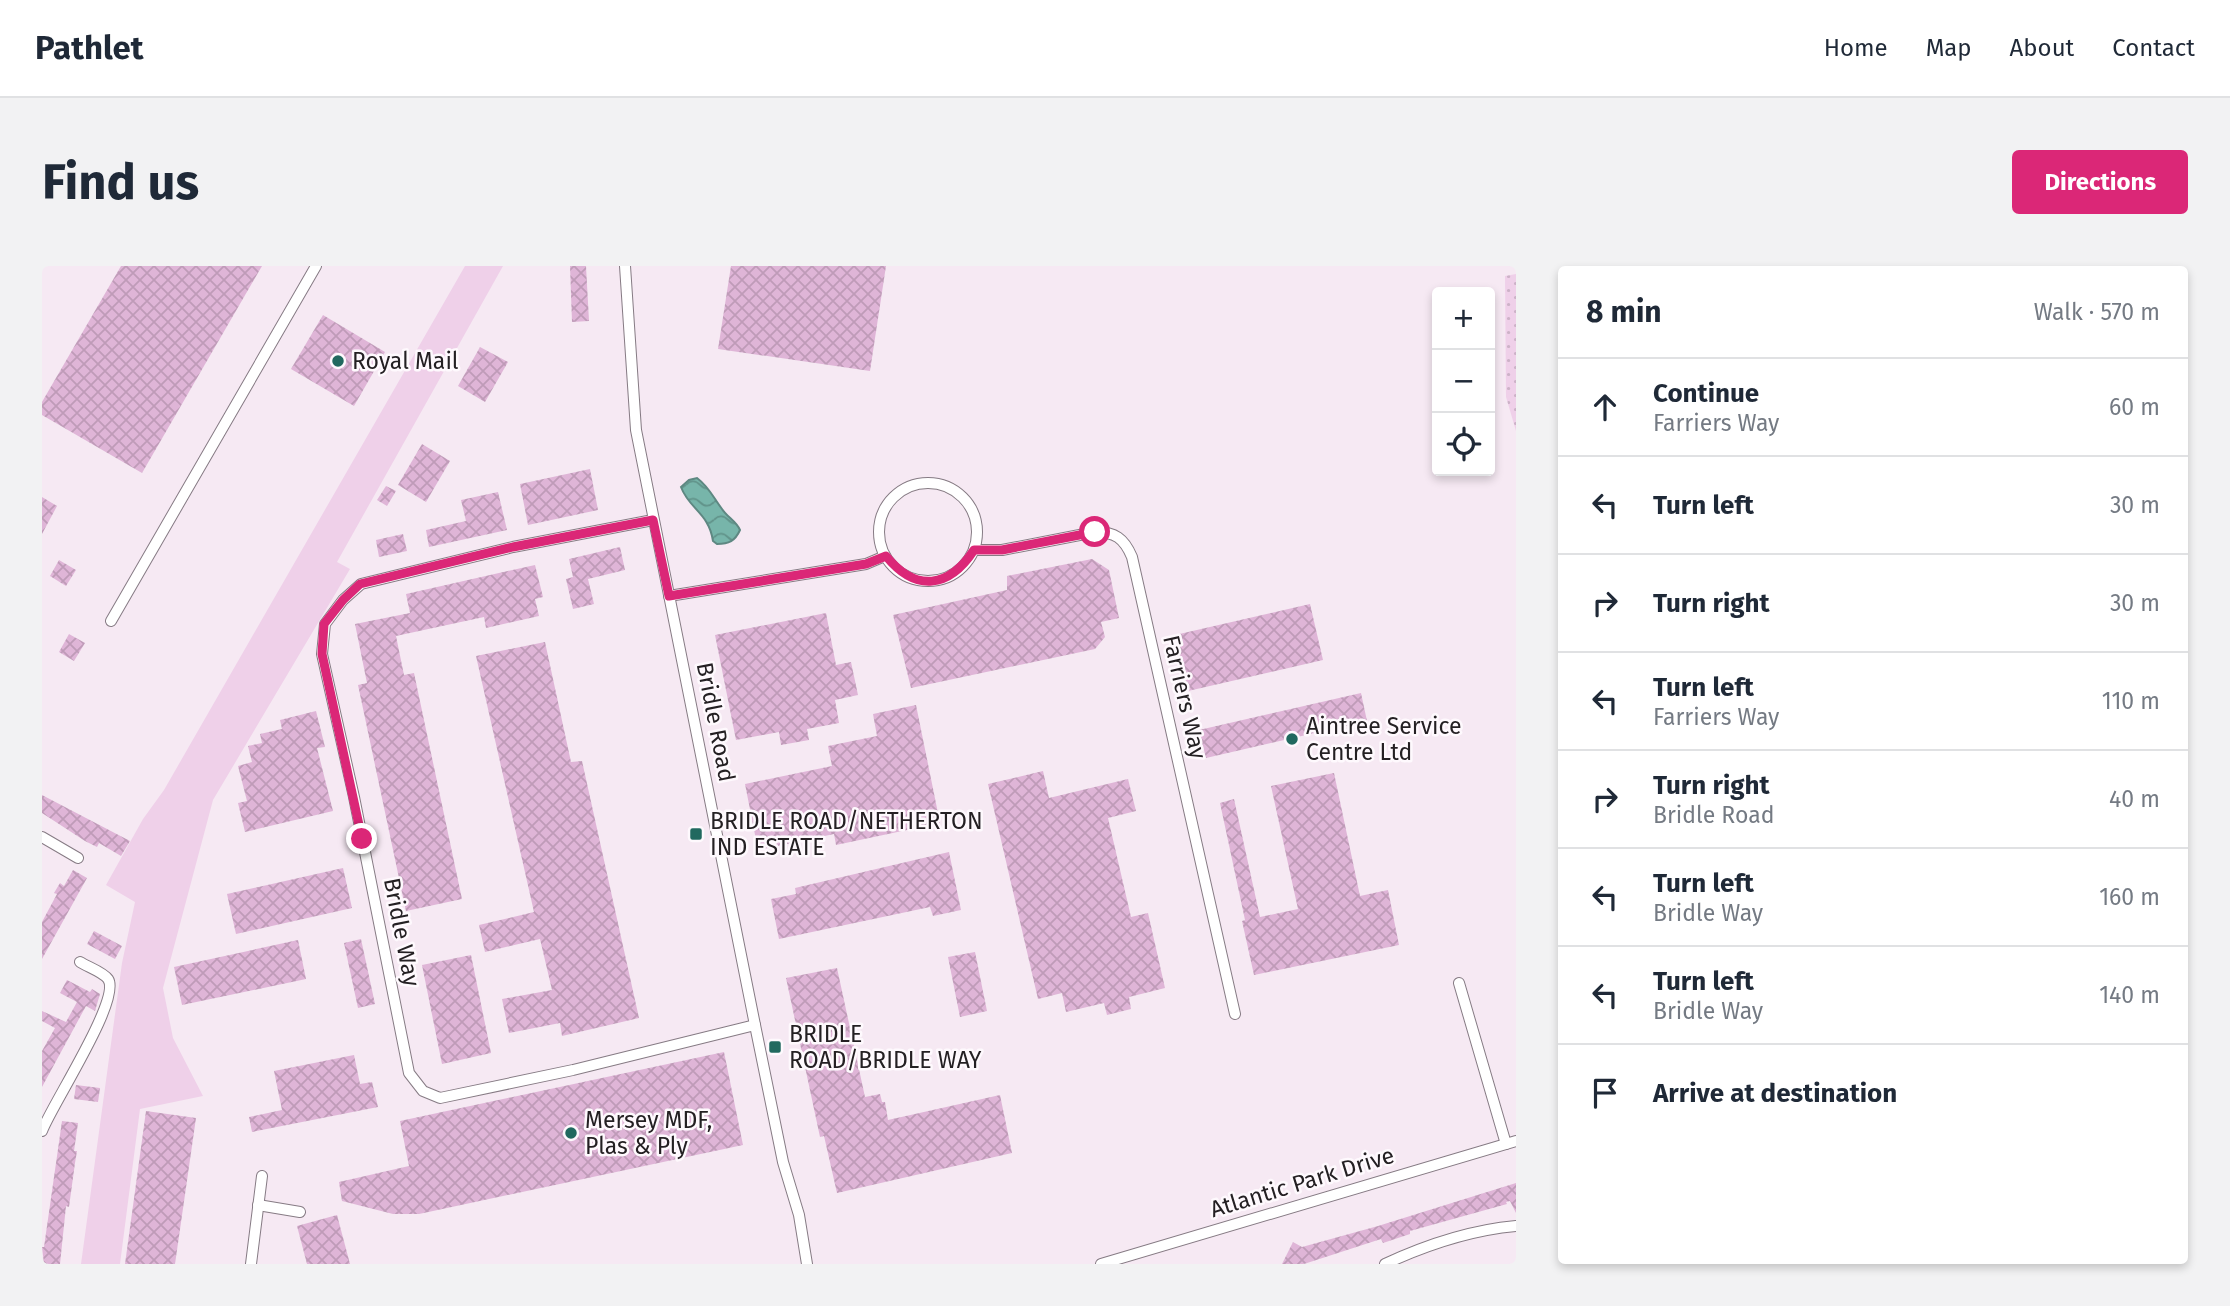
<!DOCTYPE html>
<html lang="en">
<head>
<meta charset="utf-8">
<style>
	:root { --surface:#fff; --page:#f2f2f3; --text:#1f2937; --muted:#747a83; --line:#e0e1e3; --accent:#db2777 }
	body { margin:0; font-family:"Fira Sans",sans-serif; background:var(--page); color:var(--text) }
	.controls { position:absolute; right:21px; top:21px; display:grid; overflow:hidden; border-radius:7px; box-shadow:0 4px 10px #0003 }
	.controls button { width:63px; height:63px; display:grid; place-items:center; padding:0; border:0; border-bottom:2px solid var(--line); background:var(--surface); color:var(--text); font:35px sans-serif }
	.stop { position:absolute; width:21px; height:21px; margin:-16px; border:5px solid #db2777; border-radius:50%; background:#fff }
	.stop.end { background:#db2777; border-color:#fff; box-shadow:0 2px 7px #0008 }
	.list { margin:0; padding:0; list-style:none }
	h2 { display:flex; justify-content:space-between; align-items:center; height:91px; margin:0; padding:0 28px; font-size:30px }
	h2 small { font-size:23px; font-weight:400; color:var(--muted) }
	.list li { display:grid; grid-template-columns:46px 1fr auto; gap:21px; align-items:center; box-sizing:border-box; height:98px; padding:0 28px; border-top:2px solid var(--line) }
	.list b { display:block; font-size:26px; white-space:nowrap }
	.list p { margin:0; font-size:23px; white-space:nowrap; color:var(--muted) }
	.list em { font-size:23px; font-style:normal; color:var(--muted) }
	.icon { flex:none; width:38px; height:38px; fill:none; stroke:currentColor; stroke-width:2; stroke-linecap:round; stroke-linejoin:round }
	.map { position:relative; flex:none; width:1474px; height:998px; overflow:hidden; border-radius:7px }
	header { display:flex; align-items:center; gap:42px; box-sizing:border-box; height:98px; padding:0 35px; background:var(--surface); border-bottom:2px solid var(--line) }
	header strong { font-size:33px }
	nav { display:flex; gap:38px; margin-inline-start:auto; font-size:24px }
	.intro { display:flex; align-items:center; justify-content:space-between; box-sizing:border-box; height:168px; padding:0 42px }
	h1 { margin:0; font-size:49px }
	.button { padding:18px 32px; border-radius:7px; background:var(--accent); color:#fff; font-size:24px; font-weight:700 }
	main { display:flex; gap:42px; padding:0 42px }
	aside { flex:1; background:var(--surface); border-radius:7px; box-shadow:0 4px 10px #0003 }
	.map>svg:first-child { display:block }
</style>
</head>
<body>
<header>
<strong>Pathlet</strong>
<nav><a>Home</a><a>Map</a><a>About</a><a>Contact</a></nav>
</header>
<div class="intro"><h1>Find us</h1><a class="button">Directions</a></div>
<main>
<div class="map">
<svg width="1474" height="998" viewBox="0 0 1474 998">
	<defs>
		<pattern id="park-dots" width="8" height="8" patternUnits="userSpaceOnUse" patternTransform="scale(1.75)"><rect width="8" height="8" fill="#efd0e9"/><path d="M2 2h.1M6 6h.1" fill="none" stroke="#cdb2c8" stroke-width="1.8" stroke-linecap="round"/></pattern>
		<pattern id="water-waves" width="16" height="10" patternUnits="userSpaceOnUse" patternTransform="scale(1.75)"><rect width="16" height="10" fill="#77b5aa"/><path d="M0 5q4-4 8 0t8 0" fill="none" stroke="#61938a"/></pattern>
		<pattern id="building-cross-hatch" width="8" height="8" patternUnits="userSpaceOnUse" patternTransform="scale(1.75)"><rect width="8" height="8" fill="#dfb5d7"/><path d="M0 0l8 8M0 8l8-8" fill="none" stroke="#bf9bb8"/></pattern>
	</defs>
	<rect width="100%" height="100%" fill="#f6e9f3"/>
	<polygon fill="#efd0e9" points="423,0 461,0 295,296 308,303 171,534 121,722 131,772 161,830 98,843 78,998 39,998 80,697 93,636 64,619 101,553 122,524"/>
	<polygon fill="url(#park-dots)" points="1474,8 1474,165 1464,131 1463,10"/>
	<path fill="url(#water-waves)" stroke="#5e8882" stroke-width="2" d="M 655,212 C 667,221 671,231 680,243 C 685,251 694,255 698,264 C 693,275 687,278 675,278 L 671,275 C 667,247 647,243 639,221 L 647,214 Z"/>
	<g fill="url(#building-cross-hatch)">
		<polygon points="79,0 220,0 100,207 0,149 0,136"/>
		<polygon points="528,0 544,0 547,55 530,56"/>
		<polygon points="689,0 844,0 828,105 676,83"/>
		<polygon points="281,49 343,86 312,140 249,103"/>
		<polygon points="438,81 466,96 443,136 416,120"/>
		<polygon points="380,178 408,195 384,236 356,219"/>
		<polygon points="548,203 556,244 486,259 478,218"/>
		<polygon points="344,220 354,225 345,240 335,234"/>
		<polygon points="456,226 465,264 387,281 384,264 424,255 419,234"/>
		<polygon points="0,231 15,240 0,268"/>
		<polygon points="361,268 365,285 337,291 334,274"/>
		<polygon points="578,281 583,304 546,313 552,338 531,343 524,313 531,311 527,293"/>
		<polygon points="1050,293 1067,304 1077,352 1059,356 1063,371 1053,383 869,422 851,349 965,324 965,310"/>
		<polygon points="17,294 34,304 24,320 8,310"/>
		<polygon points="493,299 501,331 493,333 497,350 444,362 442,351 354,370 362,409 372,407 420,633 364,645 316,419 325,417 313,358 368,347 364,328"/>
		<polygon points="1268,338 1281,394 1146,425 1133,369"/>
		<polygon points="784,347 794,399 809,396 816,429 793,434 797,457 765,463 767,474 739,479 737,466 694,474 673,369"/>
		<polygon points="27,368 43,377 32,395 17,386"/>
		<polygon points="503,376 529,496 540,495 597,752 520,770 518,757 467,767 460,733 510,724 498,673 443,686 437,659 492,646 434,390"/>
		<polygon points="1319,427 1325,455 1164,492 1157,464"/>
		<polygon points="874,439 898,557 794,579 792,568 716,584 703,518 790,500 786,480 835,470 831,448"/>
		<polygon points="274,445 283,481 275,482 291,545 203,566 196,537 205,535 196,500 210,496 206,480 220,477 218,468 240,463 238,454"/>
		<polygon points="1001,505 1007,532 1086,513 1094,545 1066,552 1089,651 1106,647 1123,722 1087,731 1089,743 1065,749 1062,737 1024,746 1020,727 996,733 946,518"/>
		<polygon points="1292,507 1318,630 1346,624 1357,679 1212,709 1200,655 1203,654 1178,537 1192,533 1218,651 1256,643 1229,520"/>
		<polygon points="0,529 88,575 79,590 57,577 55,581 43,575 0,547"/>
		<polygon points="907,586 919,644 891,650 888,641 737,673 729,633 754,628 753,622"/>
		<polygon points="301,602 310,642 194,668 185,628"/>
		<polygon points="31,604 45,612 0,693 0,656 15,628 12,627 18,617 22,620"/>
		<polygon points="52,665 80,680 73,693 45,678"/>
		<polygon points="319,673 333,738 316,742 302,677"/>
		<polygon points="256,674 264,713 140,739 132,701"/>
		<polygon points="933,686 945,745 918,751 906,691"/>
		<polygon points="429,689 449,787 400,798 380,699"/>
		<polygon points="795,702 823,831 838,828 840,836 843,836 846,854 958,829 970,887 795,927 782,870 778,871 744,712"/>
		<polygon points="25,714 48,726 50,723 58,728 53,745 44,740 0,821 0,785 13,762 0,755 0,745 24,756 35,736 18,727"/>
		<polygon points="682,786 701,879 377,948 351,948 300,935 297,916 367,900 358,855"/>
		<polygon points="312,789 318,818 330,816 336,841 210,866 207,851 240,844 232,805"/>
		<polygon points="34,819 58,822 56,836 32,833"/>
		<polygon points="104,845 154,852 133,998 83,998"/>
		<polygon points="20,855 36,857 32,885 35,885 33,897 27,941 24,940 18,998 2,998 0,981 2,981"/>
		<polygon points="1474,917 1474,947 1468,935 1464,936 1465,938 1368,965 1368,968 1341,977 1339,973 1262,998 1240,998 1251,976 1260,981 1336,960"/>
		<polygon points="295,949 308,998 265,998 255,960"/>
	</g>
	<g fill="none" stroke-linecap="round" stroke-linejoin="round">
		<g stroke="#867b84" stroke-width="12">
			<g id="street">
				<polyline points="583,0 594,164 713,759 741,896 757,949 765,998"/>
				<circle cx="886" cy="266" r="49"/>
				<polyline points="611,254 471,281 319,318 301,334 283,358 280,388 312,531 367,807 381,825 398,832 531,804 713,759"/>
				<path d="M 932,284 L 960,284 L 1053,266 C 1073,266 1082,272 1090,291 L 1193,748"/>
				<polyline points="627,330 824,298 843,290"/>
				<polyline points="69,355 274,0"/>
				<polyline points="0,571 36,592"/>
				<polyline points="1417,717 1464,878"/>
				<path d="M 0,865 C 9,840 80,733 66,713 C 61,706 46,701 38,696"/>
				<polyline points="216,939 258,946"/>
				<polyline points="209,998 220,910"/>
				<polyline points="1059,998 1474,875"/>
				<path d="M 1343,998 C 1384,979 1429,964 1474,960"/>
			</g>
		</g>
		<use href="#street" stroke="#fff" stroke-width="10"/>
	</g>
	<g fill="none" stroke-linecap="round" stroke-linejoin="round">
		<path stroke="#db2777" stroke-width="9" d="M 320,573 L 280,388 L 282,358 L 301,334 L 318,318 L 471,281 L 611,254 L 627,330 L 824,298 L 844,290 C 874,327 907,322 932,284 L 960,284 L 1053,266"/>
	</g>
	<g fill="#21695f" stroke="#fef9fd" stroke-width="2.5">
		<circle cx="296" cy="95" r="7"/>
		<circle cx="1250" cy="473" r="7"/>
		<rect x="647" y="561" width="14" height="14" rx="3.5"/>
		<rect x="726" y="774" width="14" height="14" rx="3.5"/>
		<circle cx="529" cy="867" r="7"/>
	</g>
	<g text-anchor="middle" stroke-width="5" stroke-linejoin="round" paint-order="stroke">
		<g font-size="23" fill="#242023" stroke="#fef9fd" text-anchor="start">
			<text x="310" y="103">Royal Mail</text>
			<text x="1264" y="468">Aintree Service<tspan x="1264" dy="26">Centre Ltd</tspan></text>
			<text x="668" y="563">BRIDLE ROAD/NETHERTON<tspan x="668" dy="26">IND ESTATE</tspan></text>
			<text x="747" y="776">BRIDLE<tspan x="747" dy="26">ROAD/BRIDLE WAY</tspan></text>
			<text x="543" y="862">Mersey MDF,<tspan x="543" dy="26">Plas &amp; Ply</tspan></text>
		</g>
		<g font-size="23" fill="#242023" stroke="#fef9fd">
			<text transform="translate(1143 431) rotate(77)" y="8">Farriers Way</text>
			<text transform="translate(674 456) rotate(79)" y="8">Bridle Road</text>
			<text transform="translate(360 666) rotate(79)" y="8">Bridle Way</text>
			<text transform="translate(1260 916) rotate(-17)" y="8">Atlantic Park Drive</text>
		</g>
	</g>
</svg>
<div class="controls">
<button>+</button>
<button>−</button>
<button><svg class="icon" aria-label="locate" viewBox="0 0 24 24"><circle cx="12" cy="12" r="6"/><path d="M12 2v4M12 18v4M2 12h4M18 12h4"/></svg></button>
</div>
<div class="stop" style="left:1053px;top:266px"></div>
<div class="stop end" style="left:320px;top:573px"></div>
</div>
<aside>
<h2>8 min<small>Walk · 570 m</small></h2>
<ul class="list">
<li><svg class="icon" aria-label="ahead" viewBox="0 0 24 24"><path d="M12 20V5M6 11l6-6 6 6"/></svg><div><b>Continue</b><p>Farriers Way</p></div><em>60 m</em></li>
<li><svg class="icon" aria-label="left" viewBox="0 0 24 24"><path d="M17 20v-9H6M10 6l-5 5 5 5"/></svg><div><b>Turn left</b></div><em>30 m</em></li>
<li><svg class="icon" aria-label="right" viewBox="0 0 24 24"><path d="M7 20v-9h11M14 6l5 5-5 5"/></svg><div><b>Turn right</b></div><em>30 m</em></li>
<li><svg class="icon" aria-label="left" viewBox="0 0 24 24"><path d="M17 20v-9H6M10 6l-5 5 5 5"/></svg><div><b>Turn left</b><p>Farriers Way</p></div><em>110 m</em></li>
<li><svg class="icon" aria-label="right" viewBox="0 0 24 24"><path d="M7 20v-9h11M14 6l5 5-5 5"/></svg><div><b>Turn right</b><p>Bridle Road</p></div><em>40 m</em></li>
<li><svg class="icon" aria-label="left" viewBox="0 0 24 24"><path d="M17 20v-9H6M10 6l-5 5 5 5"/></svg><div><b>Turn left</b><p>Bridle Way</p></div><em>160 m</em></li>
<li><svg class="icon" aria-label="left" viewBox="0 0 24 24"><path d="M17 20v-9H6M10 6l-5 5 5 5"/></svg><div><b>Turn left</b><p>Bridle Way</p></div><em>140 m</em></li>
<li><svg class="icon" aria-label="arrive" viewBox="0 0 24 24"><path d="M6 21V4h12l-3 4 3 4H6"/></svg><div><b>Arrive at destination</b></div></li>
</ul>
</aside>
</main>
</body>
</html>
